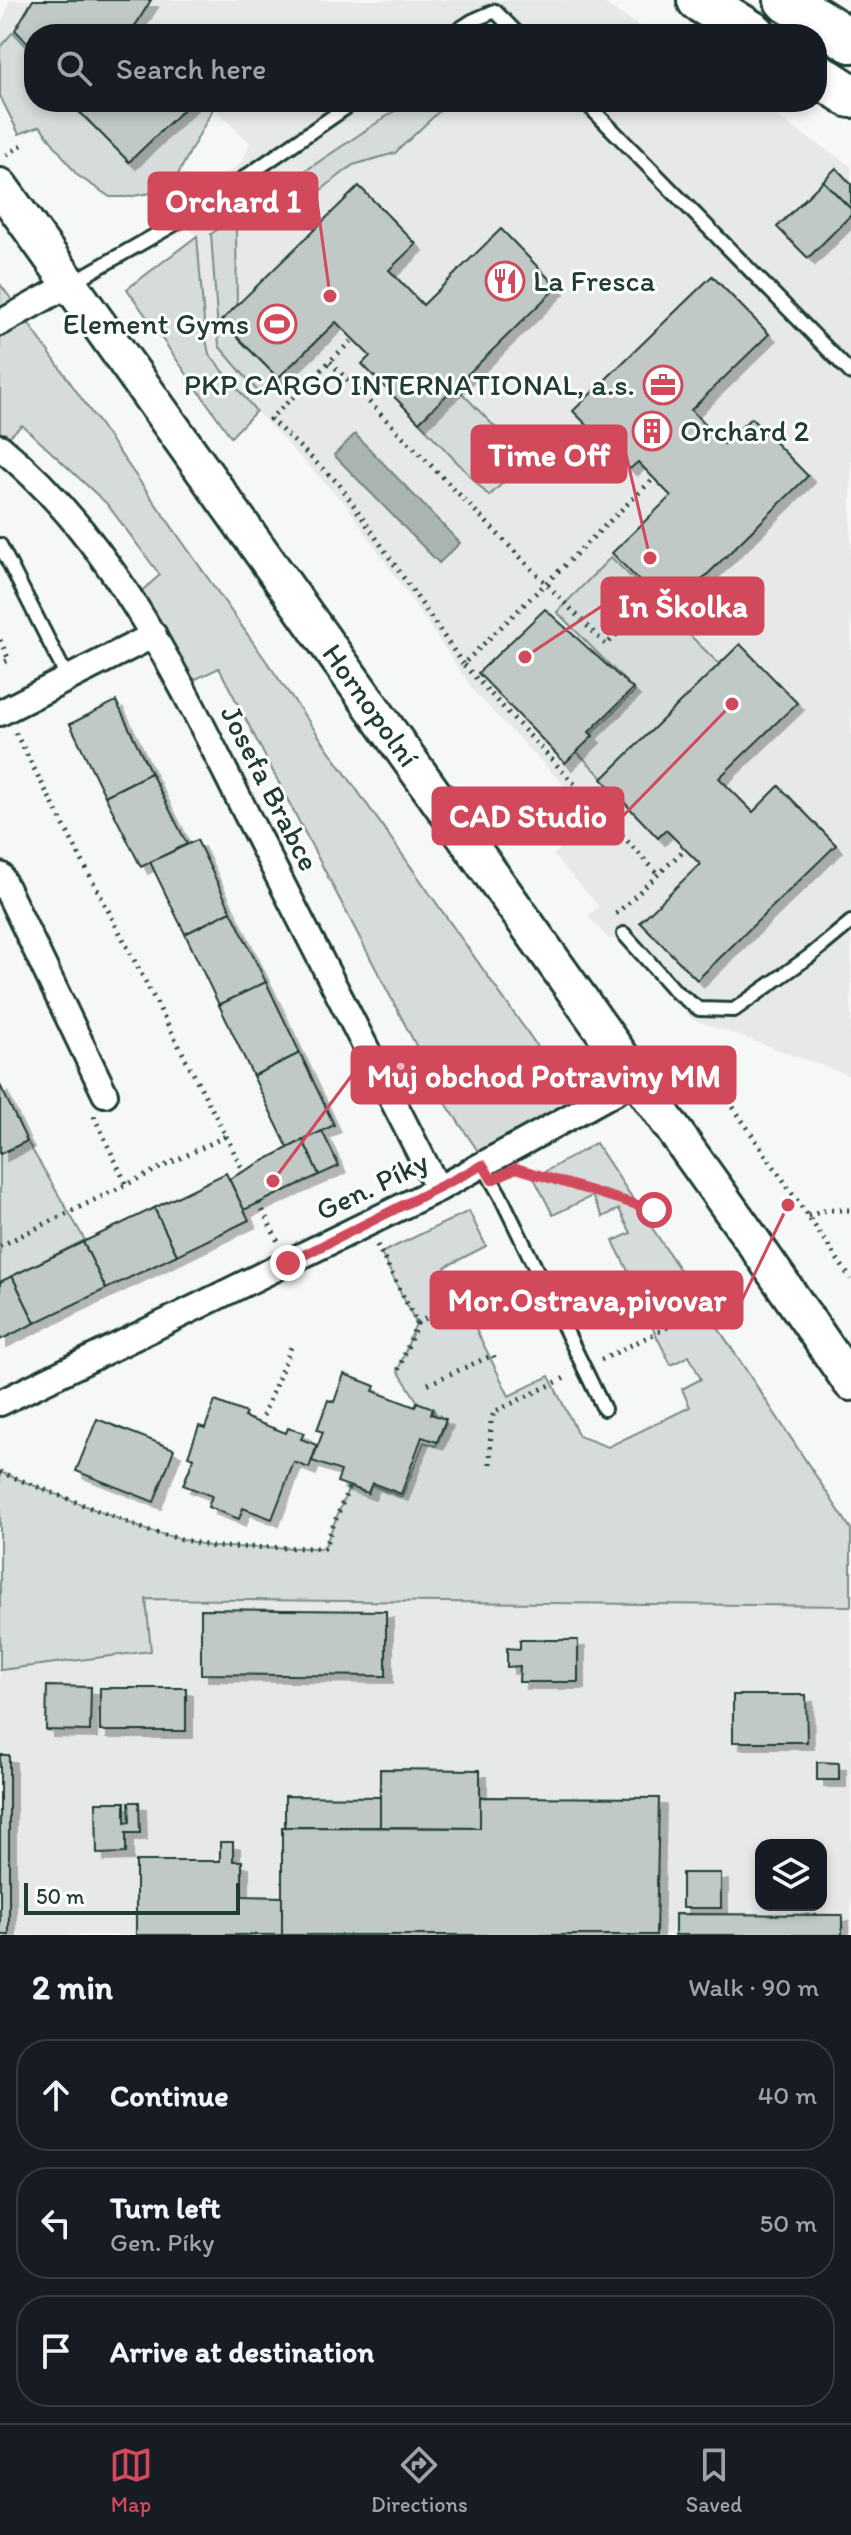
<!DOCTYPE html>
<html lang="en">
<head>
<meta charset="utf-8">
<style>
	:root { --surface:#171b24; --page:#20242c; --text:#f1f3f6; --muted:#9ea1a6; --line:#363941; --accent:#d1495b }
	body { margin:0; font-family:Itim,sans-serif; background:var(--page); color:var(--text) }
	.controls { position:absolute; right:24px; bottom:24px; display:grid; overflow:hidden; border-radius:16px; box-shadow:0 4px 12px #0003 }
	.controls button { width:72px; height:72px; display:grid; place-items:center; padding:0; border:0; border-bottom:2px solid var(--line); background:var(--surface); color:var(--text); font:40px sans-serif }
	.scale { position:absolute; left:24px; bottom:20px; width:216px; box-sizing:border-box; padding-left:8px; border:4px solid #1f3d34; border-top:0; font-size:22px; line-height:28px; white-space:nowrap; color:#1f3d34; -webkit-text-stroke:6px #fff; paint-order:stroke }
	.stop { position:absolute; width:24px; height:24px; margin:-18px; border:6px solid #d1495b; border-radius:50%; background:#fff }
	.stop.end { background:#d1495b; border-color:#fff; box-shadow:0 2px 8px #0008 }
	.list { margin:0; padding:0; list-style:none }
	h2 { display:flex; justify-content:space-between; align-items:center; height:104px; margin:0; padding:0 32px; font-size:34px }
	h2 small { font-size:26px; font-weight:400; color:var(--muted) }
	.list li { display:grid; grid-template-columns:52px 1fr auto; gap:24px; align-items:center; box-sizing:border-box; height:112px; margin:0 16px 16px; padding:0 16px; border:2px solid var(--line); border-radius:32px }
	.list b { display:block; font-size:30px; white-space:nowrap }
	.list p { margin:0; font-size:26px; white-space:nowrap; color:var(--muted) }
	.list em { font-size:26px; font-style:normal; color:var(--muted) }
	.icon { flex:none; width:44px; height:44px; fill:none; stroke:currentColor; stroke-width:2; stroke-linecap:round; stroke-linejoin:round }
	.map { position:relative; flex:none; width:851px; height:1935px; overflow:hidden }
	.search { position:absolute; background:var(--surface); box-shadow:0 4px 12px #0003; left:24px; right:24px; top:24px; height:88px; display:flex; align-items:center; gap:20px; box-sizing:border-box; padding:0 28px; border-radius:32px; color:var(--muted); font-size:30px }
	.sheet { height:488px; background:var(--surface) }
	nav { display:flex; justify-content:space-around; align-items:center; box-sizing:border-box; height:112px; border-top:2px solid var(--line); background:var(--surface); font-size:22px; color:var(--muted) }
	nav a { display:grid; justify-items:center; gap:4px }
	nav .on { color:var(--accent) }
	.map>svg:first-child { display:block }
</style>
</head>
<body>
<div class="map">
<svg width="851" height="1935" viewBox="0 0 851 1935">
	<defs>
		<filter id="shadow"><feDropShadow dx="7" dy="7" stdDeviation="0" flood-color="#0004"/></filter>
	</defs>
	<rect width="100%" height="100%" fill="#f6f7f7"/>
	<filter id="ink" filterUnits="userSpaceOnUse"><feTurbulence type="fractalNoise" baseFrequency=".0125" numOctaves="2"/><feDisplacementMap in="SourceGraphic" scale="16" xChannelSelector="R" yChannelSelector="G"/><feConvolveMatrix kernelMatrix="1 2 1 2 8 2 1 2 1" color-interpolation-filters="sRGB"/></filter>
	<g filter="url(#ink)">
		<g fill="#e6e9e8" fill-rule="evenodd">
			<polygon points="10,0 599,0 651,34 34,34 34,102 754,102 851,166 851,1076 692,1019 615,938 610,940 588,916 599,906 553,855 592,814 476,694 347,506 256,411 209,354 205,334 197,236 174,212 242,162 250,143 214,108 175,180 151,193 127,197 110,197 77,175 40,126 19,134 0,96 0,27"/>
			<path d="M 145,1599 L 851,1606 L 851,1935 L 0,1935 L 0,1670 L 151,1651 ZM 761,1845 L 821,1845 L 821,1905 L 761,1905 Z"/>
		</g>
		<g fill="#d6dcdb" stroke="#7a8c88" stroke-width="2">
			<polygon points="13,32 34,54 34,102 75,102 72,106 128,159 186,102 209,102 214,107 175,180 151,193 127,197 110,197 77,175 40,126 19,134 0,96 0,47"/>
			<polygon points="408,102 449,102 395,153 353,165 302,205 291,194 236,230 237,306 221,321 278,378 260,394 219,346 211,234"/>
			<polygon points="197,236 205,334 209,354 256,411 231,437 127,289"/>
			<polygon points="0,284 20,311 582,1110 486,1163 447,1105 219,668 181,686 131,600 160,575 107,504 22,425 0,445"/>
			<polygon points="455,386 527,460 489,496 419,422"/>
			<polygon points="611,557 720,665 603,778 575,750 635,691 557,612"/>
			<polygon points="27,1141 85,1240 0,1282 0,1154"/>
			<polygon points="596,1143 851,1529 851,1606 146,1599 151,1651 0,1670 0,1472 149,1531 213,1547 324,1548 349,1487 368,1493 371,1485 402,1497 424,1442 436,1446 446,1423 433,1417 435,1411 419,1404 398,1371 416,1323 381,1253 469,1211 486,1246 445,1267 509,1396 549,1376 579,1436 608,1447 690,1407 682,1389 701,1379 689,1356 671,1365 642,1307 660,1297 649,1277 634,1283 613,1241 631,1233 619,1209 603,1217 592,1196 553,1215 534,1178"/>
		</g>
		<polygon fill="#aab5b1" stroke="#72857f" stroke-width="2" points="355,434 460,543 439,563 334,455"/>
		<g fill="#c0c9c6" stroke="#1f3d34" stroke-width="2" filter="url(#shadow)">
			<polygon points="33,0 151,0 135,26 142,34 34,34 34,50 15,30"/>
			<polygon points="76,102 191,102 129,162 73,105"/>
			<polygon points="836,168 851,184 851,209 823,181"/>
			<polygon points="823,181 851,209 851,215 808,258 777,227"/>
			<polygon points="359,186 416,244 389,270 423,305 501,229 557,287 419,422 362,364 370,356 336,322 278,378 221,321"/>
			<polygon points="712,276 769,334 691,410 724,444 751,418 808,476 669,612 612,553 671,496 638,462 630,469 573,411"/>
			<polygon points="545,609 633,689 589,732 593,736 565,763 478,673"/>
			<polygon points="740,644 797,703 719,778 753,812 779,786 836,845 697,980 640,922 700,864 666,830 658,838 602,779"/>
			<polygon points="116,701 151,773 105,796 70,724"/>
			<polygon points="151,773 187,844 141,867 105,796"/>
			<polygon points="197,840 231,911 185,934 150,862"/>
			<polygon points="231,911 266,982 219,1005 185,934"/>
			<polygon points="266,982 300,1053 253,1076 219,1005"/>
			<polygon points="300,1053 334,1125 288,1148 253,1076"/>
			<polygon points="0,1085 27,1141 0,1154"/>
			<polygon points="322,1131 339,1166 319,1175 303,1140"/>
			<polygon points="303,1140 319,1175 244,1210 229,1179"/>
			<polygon points="226,1173 249,1220 177,1255 154,1208"/>
			<polygon points="154,1208 177,1255 106,1289 83,1242"/>
			<polygon points="83,1242 106,1289 35,1323 12,1276"/>
			<polygon points="12,1276 35,1323 0,1340 0,1282"/>
			<polygon points="344,1374 375,1386 373,1391 415,1407 417,1402 433,1408 431,1414 446,1419 437,1442 422,1437 401,1494 372,1483 368,1493 337,1482 341,1471 312,1461 323,1432 317,1430 328,1400 334,1402"/>
			<polygon points="215,1401 246,1413 244,1417 286,1433 288,1428 304,1433 301,1439 317,1445 309,1468 294,1462 272,1519 243,1508 239,1519 208,1507 212,1496 183,1485 194,1458 188,1456 199,1426 205,1428"/>
			<polygon points="97,1419 174,1449 154,1502 76,1471"/>
			<polygon points="201,1609 386,1611 386,1676 201,1674"/>
			<polygon points="520,1640 578,1640 578,1682 519,1682 520,1666 507,1667 507,1648 520,1649"/>
			<polygon points="47,1686 91,1687 90,1731 46,1730"/>
			<rect x="100" y="1688" width="86" height="43"/>
			<polygon points="733,1695 806,1695 807,1742 733,1742"/>
			<rect x="0" y="1755" width="9" height="180"/>
			<polygon points="817,1762 839,1763 839,1780 817,1780"/>
			<polygon points="380,1769 480,1770 480,1828 380,1827"/>
			<polygon points="285,1796 380,1797 380,1827 285,1827"/>
			<polygon points="480,1797 659,1798 656,1935 282,1935 282,1827 480,1828"/>
			<polygon points="96,1802 125,1802 125,1823 130,1822 129,1802 139,1802 140,1833 126,1833 126,1853 97,1854"/>
			<polygon points="220,1842 233,1842 233,1861 242,1861 242,1896 282,1897 282,1935 136,1935 136,1861 220,1861"/>
			<rect x="682" y="1873" width="39" height="35"/>
			<polygon points="675,1914 842,1915 842,1935 675,1935"/>
		</g>
		<g fill="none" stroke-linecap="round" stroke-linejoin="round">
			<g stroke="#1f3d34" stroke-width="18">
				<g id="lane">
					<polyline points="452,34 472,21 495,11 518,34"/>
					<polyline points="585,102 851,373"/>
					<polyline points="73,282 189,216 354,102"/>
					<polyline points="0,545 67,677"/>
					<polyline points="624,934 676,992 699,1009 734,1010 810,956 851,922"/>
					<polyline points="483,1165 500,1195 604,1409"/>
				</g>
			</g>
			<g stroke="#1f3d34" stroke-width="30">
				<g id="street">
					<polyline points="0,323 70,284"/>
					<path d="M 0,447 C 120,545 185,693 253,827 C 315,948 377,1069 438,1189"/>
					<polyline points="0,713 154,635"/>
					<polyline points="0,875 105,1094"/>
					<polyline points="0,1403 438,1189 637,1080"/>
				</g>
			</g>
			<g stroke="#1f3d34" stroke-width="40">
				<g id="secondary">
					<path id="s1" d="M 0,186 L 750,1237 L 851,1383"/>
				</g>
			</g>
			<g stroke="#1f3d34" stroke-width="48">
				<g id="highway">
					<polyline points="699,0 754,34"/>
					<polyline points="786,0 851,41"/>
					<polyline points="817,74 851,96"/>
				</g>
			</g>
			<g stroke="#1f3d34" stroke-width="5" stroke-dasharray="2 6" stroke-linecap="butt">
				<polyline points="7,155 26,142"/>
				<polyline points="351,341 270,419 339,484 463,664"/>
				<polyline points="330,362 606,645 629,622"/>
				<polyline points="651,481 463,664 657,873"/>
				<polyline points="0,640 9,660 0,664"/>
				<polyline points="616,914 685,849"/>
				<polyline points="724,1094 851,1279"/>
				<polyline points="94,1116 126,1184"/>
				<polyline points="226,1136 244,1172"/>
				<polyline points="525,1171 654,1210"/>
				<polyline points="259,1203 278,1242"/>
				<polyline points="808,1216 827,1210 851,1210"/>
				<polyline points="377,1245 417,1323 398,1371"/>
				<polyline points="0,1246 226,1136 15,732"/>
				<polyline points="417,1323 467,1296"/>
				<polyline points="601,1360 666,1328 707,1286"/>
				<polyline points="428,1384 493,1355 496,1362"/>
				<polyline points="263,1416 291,1347"/>
				<polyline points="490,1464 491,1421 494,1412 567,1377"/>
				<polyline points="0,1472 149,1531 213,1547 324,1548 349,1487"/>
			</g>
			<use href="#lane" stroke="#fff" stroke-width="12"/>
			<use href="#street" stroke="#fff" stroke-width="24"/>
			<use href="#secondary" stroke="#fff" stroke-width="34"/>
			<use href="#highway" stroke="#fff" stroke-width="42"/>
		</g>
	</g>
	<g fill="none" stroke-linecap="round" stroke-linejoin="round" filter="url(#ink)">
		<polyline stroke="#d1495b" stroke-width="10" points="288,1263 483,1165 492,1180 516,1168 654,1210"/>
	</g>
	<defs>
		<g id="restaurant-ring" transform="scale(2)"><circle r="9.5" fill="#fff" stroke="#d1495b" stroke-width="1.5"/><path d="M-5-6h1v4h1v-4h1v4h1v-4h1v5L-1.5 .5V6h-2V.5L-5-1ZM5-6V6H3V1.5H1.5Q1.5-4 5-6Z" fill="#d1495b"/></g>
		<g id="stadium-ring" transform="scale(2)"><circle r="9.5" fill="#fff" stroke="#d1495b" stroke-width="1.5"/><path d="M0-5a6.5 5 0 1 0 0 10a6.5 5 0 1 0 0-10ZM-3.5-1.8h7v3.6h-7Z" fill="#d1495b"/></g>
		<g id="office-ring" transform="scale(2)"><circle r="9.5" fill="#fff" stroke="#d1495b" stroke-width="1.5"/><path d="M-6-3h4V-5.5h4V-3h4V5H-6ZM-1-4.5V-3h2v-1.5ZM-6 0V1H6V0Z" fill="#d1495b"/></g>
		<g id="building-ring" transform="scale(2)"><circle r="9.5" fill="#fff" stroke="#d1495b" stroke-width="1.5"/><path d="M-4-6H4V6H1V3H-1V6H-4ZM-2.5-4.3h1.7v1.8h-1.7ZM.8-4.3h1.7v1.8H.8ZM-2.5-1h1.7V.8h-1.7ZM.8-1h1.7V.8H.8Z" fill="#d1495b"/></g>
	</defs>
	<g fill-rule="evenodd">
		<use href="#restaurant-ring" x="505" y="281"/>
		<use href="#stadium-ring" x="277" y="324"/>
		<use href="#office-ring" x="663" y="385"/>
		<use href="#building-ring" x="652" y="431"/>
	</g>
	<g text-anchor="middle" stroke-width="6" stroke-linejoin="round" paint-order="stroke">
		<g font-size="30" fill="#1f3d34" stroke="#fff" text-anchor="start">
			<text x="533" y="291">La Fresca</text>
			<text x="249" y="334" text-anchor="end">Element Gyms</text>
			<text x="635" y="395" text-anchor="end">PKP CARGO INTERNATIONAL, a.s.</text>
			<text x="680" y="441">Orchard 2</text>
		</g>
		<g font-size="30" fill="#1f3d34" stroke="#fff">
			<text dy="10" stroke="none"><textPath href="#s1" startOffset="638">Hornopolní</textPath></text>
			<text transform="translate(270 788) rotate(63)" y="10">Josefa Brabce</text>
			<text transform="translate(372 1186) rotate(-26)" y="10">Gen. Píky</text>
		</g>
	</g>
	<path fill="none" stroke="#d1495b" stroke-width="3" d="M330 296L317 201M650 558L626 454M525 657L602 606M732 704L623 816M273 1181L352 1075M788 1205L742 1300"/>
	<g fill="#d1495b" stroke="#fff" stroke-width="3">
		<circle cx="330" cy="296" r="8"/>
		<circle cx="650" cy="558" r="8"/>
		<circle cx="525" cy="657" r="8"/>
		<circle cx="732" cy="704" r="8"/>
		<circle cx="273" cy="1181" r="8"/>
		<circle cx="788" cy="1205" r="8"/>
	</g>
	<g fill="#d1495b" stroke="#d1495b" stroke-width="3">
		<rect x="149" y="173" width="168" height="56" rx="8"/>
		<rect x="472" y="426" width="154" height="56" rx="8"/>
		<rect x="602" y="578" width="161" height="56" rx="8"/>
		<rect x="433" y="788" width="190" height="56" rx="8"/>
		<rect x="352" y="1047" width="383" height="56" rx="8"/>
		<rect x="431" y="1272" width="311" height="56" rx="8"/>
	</g>
	<g font-size="32" text-anchor="middle" font-weight="bold" fill="#fff">
		<text x="233" y="212">Orchard 1</text>
		<text x="549" y="466">Time Off</text>
		<text x="683" y="617">In Školka</text>
		<text x="528" y="827">CAD Studio</text>
		<text x="544" y="1087">Můj obchod Potraviny MM</text>
		<text x="587" y="1311">Mor.Ostrava,pivovar</text>
	</g>
</svg>
<div class="controls">
<button><svg class="icon" aria-label="layers" viewBox="0 0 24 24"><path d="M12 4l9 5-9 5-9-5zM3 14l9 5 9-5"/></svg></button>
</div>
<div class="scale">50 m</div>
<div class="stop" style="left:654px;top:1210px"></div>
<div class="stop end" style="left:288px;top:1263px"></div>
<div class="search"><svg class="icon" aria-label="search" viewBox="0 0 24 24"><circle cx="10" cy="10" r="6"/><path d="M15 15l6 6"/></svg>Search here</div>
</div>
<section class="sheet">
<h2>2 min<small>Walk · 90 m</small></h2>
<ul class="list">
<li><svg class="icon" aria-label="ahead" viewBox="0 0 24 24"><path d="M12 20V5M6 11l6-6 6 6"/></svg><div><b>Continue</b></div><em>40 m</em></li>
<li><svg class="icon" aria-label="left" viewBox="0 0 24 24"><path d="M17 20v-9H6M10 6l-5 5 5 5"/></svg><div><b>Turn left</b><p>Gen. Píky</p></div><em>50 m</em></li>
<li><svg class="icon" aria-label="arrive" viewBox="0 0 24 24"><path d="M6 21V4h12l-3 4 3 4H6"/></svg><div><b>Arrive at destination</b></div></li>
</ul>
</section>
<nav>
<a class="on"><svg class="icon" aria-label="map" viewBox="0 0 24 24"><path d="M3 6l6-2 6 2 6-2v14l-6 2-6-2-6 2zM9 4v14M15 6v14"/></svg>Map</a>
<a><svg class="icon" aria-label="directions" viewBox="0 0 24 24"><path d="M12 3l9 9-9 9-9-9zM9 14v-3h6M13 9l2 2-2 2"/></svg>Directions</a>
<a><svg class="icon" aria-label="saved" viewBox="0 0 24 24"><path d="M7 4h10v16l-5-4-5 4z"/></svg>Saved</a>
</nav>
</body>
</html>
